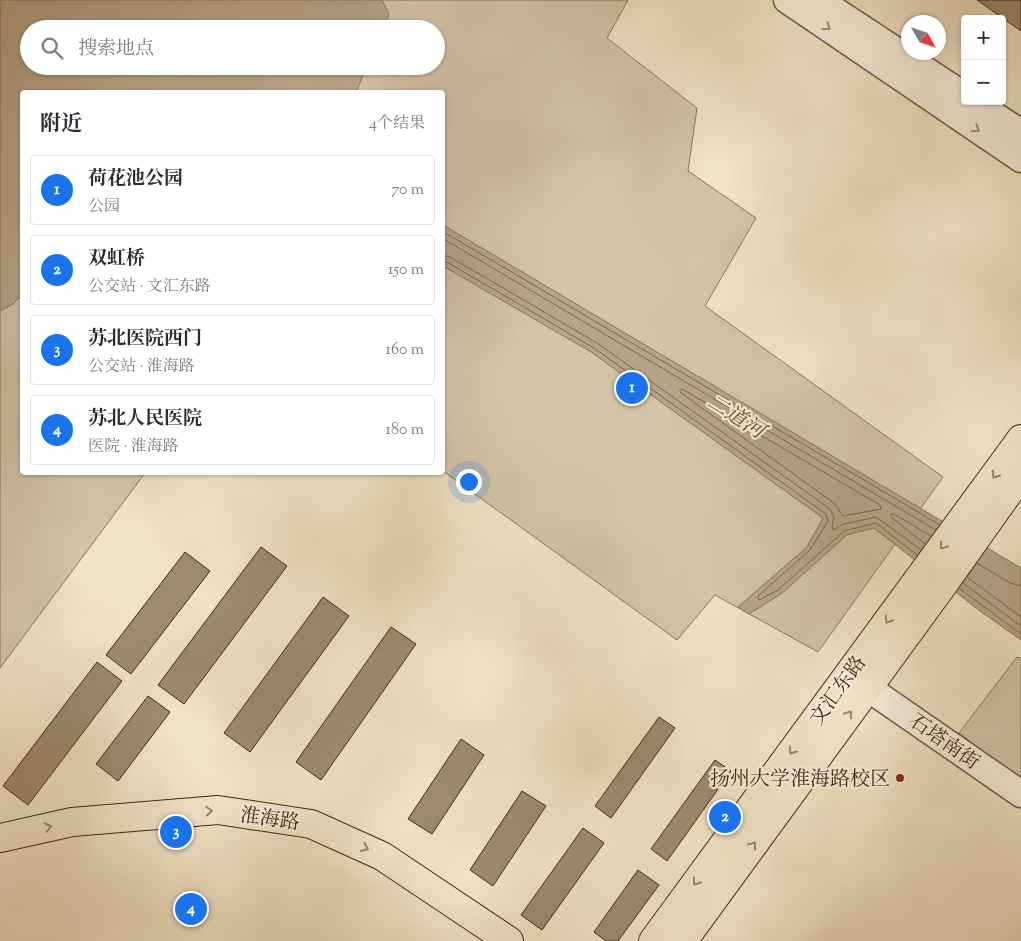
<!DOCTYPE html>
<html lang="zh">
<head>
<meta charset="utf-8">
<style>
	:root { --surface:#fff; --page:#f7f7f7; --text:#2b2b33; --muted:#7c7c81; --line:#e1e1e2; --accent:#1a73e8 }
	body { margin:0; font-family:"Sorts Mill Goudy","Noto Serif SC",serif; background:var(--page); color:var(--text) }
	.controls { position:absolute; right:15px; top:15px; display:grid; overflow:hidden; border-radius:5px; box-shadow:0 1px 4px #0004 }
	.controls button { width:45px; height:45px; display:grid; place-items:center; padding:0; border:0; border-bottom:1px solid var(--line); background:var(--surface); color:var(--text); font:25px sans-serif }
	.compass { position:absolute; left:901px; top:15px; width:45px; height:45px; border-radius:50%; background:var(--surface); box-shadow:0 1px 4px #0004; rotate:129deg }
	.you { position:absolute; left:468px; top:481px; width:18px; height:18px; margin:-12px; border:4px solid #fff; border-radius:50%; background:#1a73e8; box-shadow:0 0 0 8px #1a73e833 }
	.badge { display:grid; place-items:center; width:32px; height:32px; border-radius:50%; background:var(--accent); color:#fff; font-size:16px; font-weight:700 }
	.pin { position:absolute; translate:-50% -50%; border:2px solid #fff; box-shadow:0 1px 5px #0006 }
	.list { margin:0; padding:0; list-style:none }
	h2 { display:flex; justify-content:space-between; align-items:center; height:65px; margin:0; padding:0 20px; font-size:21px }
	h2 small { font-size:16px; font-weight:400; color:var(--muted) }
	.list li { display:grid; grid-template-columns:32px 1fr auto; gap:15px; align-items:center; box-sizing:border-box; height:70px; margin:0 10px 10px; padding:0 10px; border:1px solid var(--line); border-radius:5px }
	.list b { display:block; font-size:19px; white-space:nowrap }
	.list p { margin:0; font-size:16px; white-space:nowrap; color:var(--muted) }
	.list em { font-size:16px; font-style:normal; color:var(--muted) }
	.icon { flex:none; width:28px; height:28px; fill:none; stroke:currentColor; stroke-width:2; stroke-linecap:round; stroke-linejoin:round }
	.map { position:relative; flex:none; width:1021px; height:941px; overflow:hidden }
	.search { position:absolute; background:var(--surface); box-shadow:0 1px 4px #0004; left:20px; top:20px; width:425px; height:55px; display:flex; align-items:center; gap:12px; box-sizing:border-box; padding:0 18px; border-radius:28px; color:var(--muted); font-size:19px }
	.panel { position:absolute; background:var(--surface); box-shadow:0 1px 4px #0004; left:20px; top:90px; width:425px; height:385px; border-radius:5px }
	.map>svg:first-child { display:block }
</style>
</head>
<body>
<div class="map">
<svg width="1021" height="941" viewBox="0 0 1021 941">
	<rect width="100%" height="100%" fill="#f1e3c5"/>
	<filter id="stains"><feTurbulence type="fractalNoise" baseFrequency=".004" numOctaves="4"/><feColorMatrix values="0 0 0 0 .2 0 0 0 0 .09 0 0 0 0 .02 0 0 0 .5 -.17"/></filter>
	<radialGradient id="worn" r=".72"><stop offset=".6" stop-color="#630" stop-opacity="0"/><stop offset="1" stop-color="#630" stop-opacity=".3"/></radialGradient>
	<g fill="#d3c3a7" stroke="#8a765d" fill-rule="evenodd">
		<path d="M 0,0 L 628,0 L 607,38 L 697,108 L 688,171 L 756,218 L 705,306 L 943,477 L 818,652 L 715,595 L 677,640 L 443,471 L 442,92 L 22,92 L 22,472 L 145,473 L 0,668 ZM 29,29 L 436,29 L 436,66 L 29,66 Z"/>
		<polygon points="1017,657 1021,659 1021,781 959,733"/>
	</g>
	<g fill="#b6a488" stroke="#887359">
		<polygon points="0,0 382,0 389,14 383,29 29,29 29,66 367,66 356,92 22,92 22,295 13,304 0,311"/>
		<polygon points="443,225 1021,568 1021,640 980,611 874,528 847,535 781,594 749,614 738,607 807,547 823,518 591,352 443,266"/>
	</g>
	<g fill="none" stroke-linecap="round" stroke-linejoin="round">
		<g stroke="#7c664e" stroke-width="1">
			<polyline points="442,231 940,525"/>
			<polyline points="442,238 936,530"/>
			<polyline points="442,255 450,257 597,343 830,509 834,517 832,527 833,530 844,524 876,517 921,550"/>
			<polyline points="442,262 447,262 594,348 826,514 828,521 810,550 758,596 759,600 778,590 844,531 876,523 917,555"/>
			<polygon points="682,389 880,505 881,509 843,516 834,503 681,393 680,391"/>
			<polyline points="925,544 891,517 891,514 894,514 931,536"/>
			<polyline points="977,563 1010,583 1021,586"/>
			<polyline points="967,577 1021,617"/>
			<polyline points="963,583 1021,626"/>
			<polyline points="959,588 1021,634"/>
		</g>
	</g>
	<g fill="#9d8a70" stroke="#422913">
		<polygon points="977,0 1021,0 1021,31"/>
		<polygon points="261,547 287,566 184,704 158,685"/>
		<polygon points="185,552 210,571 131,674 106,655"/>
		<polygon points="323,597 349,616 250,752 224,733"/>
		<polygon points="391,627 416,644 321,780 296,762"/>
		<polygon points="97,662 122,681 28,805 3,786"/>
		<polygon points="148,696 170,712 118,781 96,764"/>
		<polygon points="659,717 675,728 611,818 595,806"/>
		<polygon points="461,739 484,755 432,834 408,819"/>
		<polygon points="715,760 731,771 667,861 651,849"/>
		<polygon points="522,791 546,806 493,886 470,870"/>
		<polygon points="583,828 604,843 542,930 521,915"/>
		<polygon points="638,870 659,885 618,941 606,941 594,932"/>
	</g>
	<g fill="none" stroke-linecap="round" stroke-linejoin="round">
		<g stroke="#6e5840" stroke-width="29">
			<g id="minor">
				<polyline points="787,0 1021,159"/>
				<polyline points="819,0 965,96"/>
				<polyline points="973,101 1021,133"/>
				<polyline points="868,688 1021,794"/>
			</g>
		</g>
		<g stroke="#422913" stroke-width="30">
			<g id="major">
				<polyline points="0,838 72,822 218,810 311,824 382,856 509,941"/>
				<polyline points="653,941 1021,439"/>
				<polyline points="683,941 938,592 1021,475"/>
			</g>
		</g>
		<use href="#minor" stroke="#f6edd9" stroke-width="26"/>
		<use href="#major" stroke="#f1e3c5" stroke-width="28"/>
	</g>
	<defs><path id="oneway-chevron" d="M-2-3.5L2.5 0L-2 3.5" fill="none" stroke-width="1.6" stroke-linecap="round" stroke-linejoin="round" transform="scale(1.25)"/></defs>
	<g stroke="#9c8b76">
		<use href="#oneway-chevron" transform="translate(827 27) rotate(34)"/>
		<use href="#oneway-chevron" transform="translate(976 129) rotate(34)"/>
	</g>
	<g stroke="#9a866c">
		<use href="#oneway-chevron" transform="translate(995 475) rotate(126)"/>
		<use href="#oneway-chevron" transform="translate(943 546) rotate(126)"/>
		<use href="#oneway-chevron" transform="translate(888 620) rotate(126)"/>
		<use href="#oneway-chevron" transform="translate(849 714) rotate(-54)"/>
		<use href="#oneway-chevron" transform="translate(792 751) rotate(126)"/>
		<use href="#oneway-chevron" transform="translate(209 811) rotate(-4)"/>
		<use href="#oneway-chevron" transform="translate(48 827) rotate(-13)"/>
		<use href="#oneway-chevron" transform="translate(753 845) rotate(-54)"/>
		<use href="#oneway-chevron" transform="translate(365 848) rotate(24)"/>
		<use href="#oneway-chevron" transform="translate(696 882) rotate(126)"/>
	</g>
	<circle fill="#8f2418" stroke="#f6edd9" stroke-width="2" cx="900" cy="778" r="5"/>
	<g text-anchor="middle" stroke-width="4.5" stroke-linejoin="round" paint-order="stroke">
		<g font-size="20" fill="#422913" stroke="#f6edd9">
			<text transform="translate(837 690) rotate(-54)" y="7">文汇东路</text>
			<text transform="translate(945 741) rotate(35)" y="7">石塔南街</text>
			<text transform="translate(270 818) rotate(8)" y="7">淮海路</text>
		</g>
		<g font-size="20" fill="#422913" stroke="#f6edd9" text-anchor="end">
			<text x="890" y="785">扬州大学淮海路校区</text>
		</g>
		<g font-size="21" font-style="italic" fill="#654e36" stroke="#f6edd9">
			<text transform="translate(736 416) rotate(32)" y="7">二道河</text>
		</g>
	</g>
	<rect width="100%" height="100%" filter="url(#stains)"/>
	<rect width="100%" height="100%" fill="url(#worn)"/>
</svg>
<div class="controls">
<button>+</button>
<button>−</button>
</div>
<svg class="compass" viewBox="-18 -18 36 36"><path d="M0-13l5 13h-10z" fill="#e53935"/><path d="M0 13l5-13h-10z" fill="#7c7c81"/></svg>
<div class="you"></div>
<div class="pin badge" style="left:632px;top:388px">1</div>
<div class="pin badge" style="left:725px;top:817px">2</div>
<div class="pin badge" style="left:176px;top:832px">3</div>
<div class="pin badge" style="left:191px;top:909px">4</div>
<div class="search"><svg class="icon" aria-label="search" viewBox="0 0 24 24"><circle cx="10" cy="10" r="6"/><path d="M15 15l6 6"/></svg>搜索地点</div>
<section class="panel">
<h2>附近<small>4个结果</small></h2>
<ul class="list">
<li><span class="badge">1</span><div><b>荷花池公园</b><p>公园</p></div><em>70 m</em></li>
<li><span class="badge">2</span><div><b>双虹桥</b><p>公交站 · 文汇东路</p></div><em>150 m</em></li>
<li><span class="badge">3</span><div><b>苏北医院西门</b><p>公交站 · 淮海路</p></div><em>160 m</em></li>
<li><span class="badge">4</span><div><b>苏北人民医院</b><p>医院 · 淮海路</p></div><em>180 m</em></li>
</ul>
</section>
</div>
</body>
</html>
